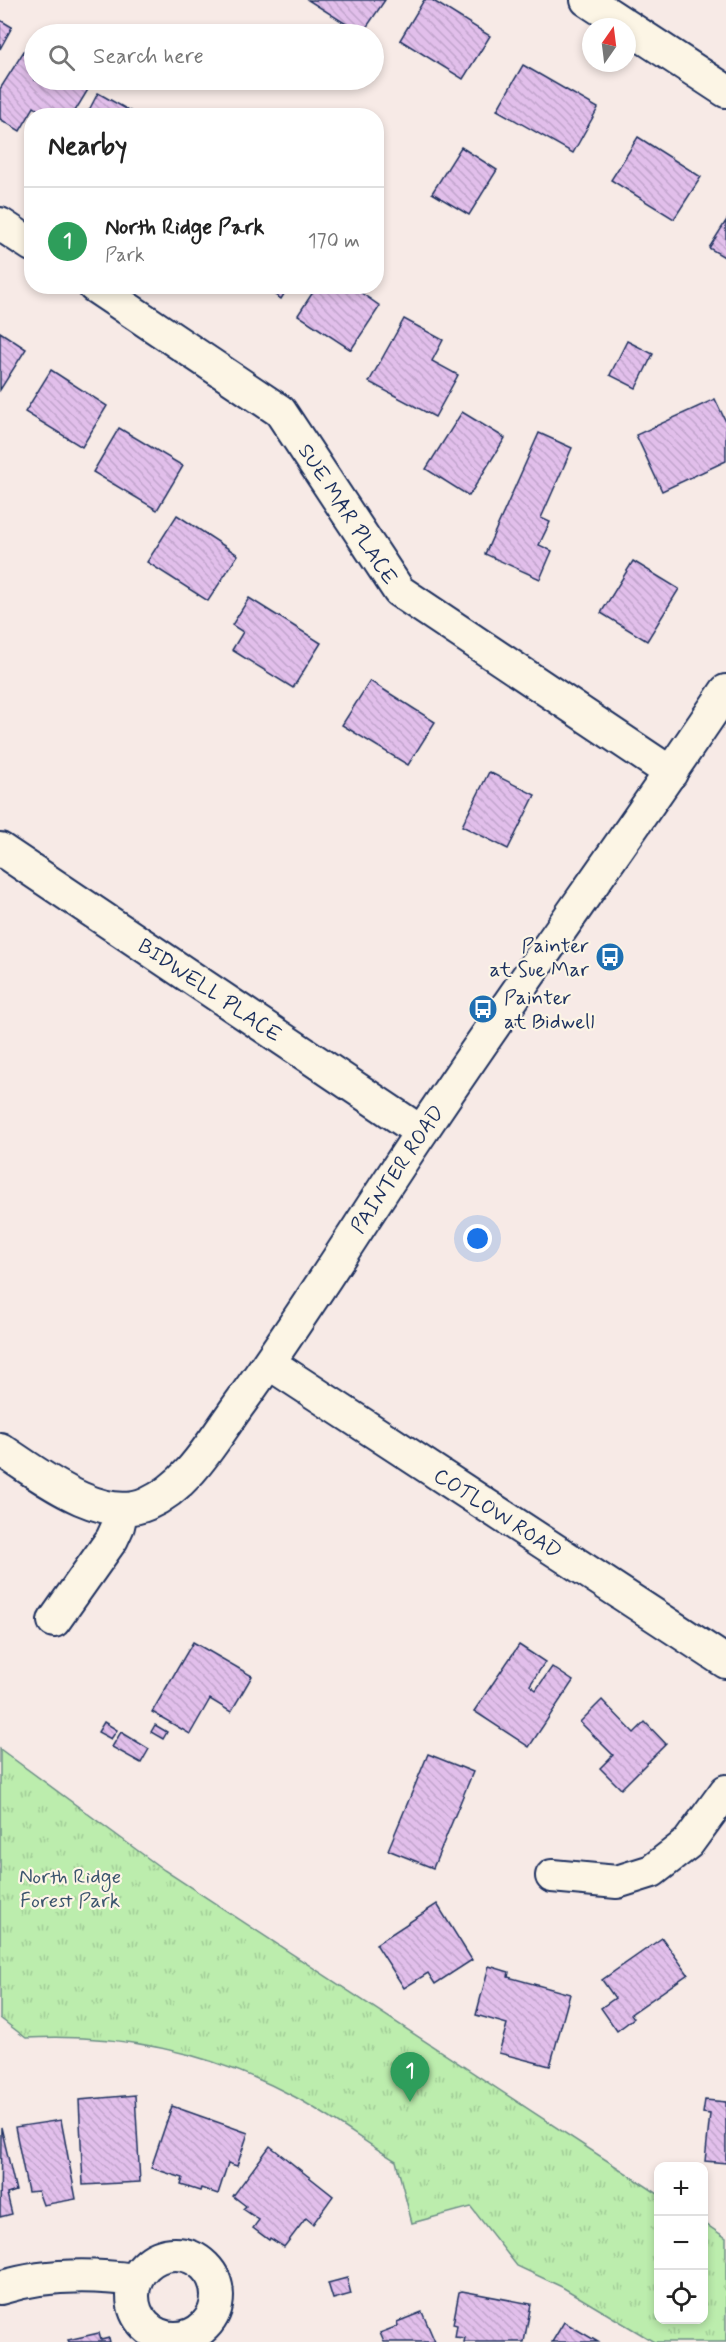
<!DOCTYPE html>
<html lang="en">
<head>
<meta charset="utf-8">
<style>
	:root { --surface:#fff; --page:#f6f6f6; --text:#222; --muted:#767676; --line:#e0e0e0; --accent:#b45309 }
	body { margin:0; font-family:Mynerve,sans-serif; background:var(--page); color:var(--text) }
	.controls { position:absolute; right:18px; bottom:18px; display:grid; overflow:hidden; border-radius:12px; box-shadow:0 3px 9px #0003 }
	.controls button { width:54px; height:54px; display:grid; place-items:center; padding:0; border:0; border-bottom:2px solid var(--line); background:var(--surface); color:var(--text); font:30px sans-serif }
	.compass { position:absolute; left:582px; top:18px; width:54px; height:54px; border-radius:50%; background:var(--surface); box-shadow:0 3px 9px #0003; rotate:14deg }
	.you { position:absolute; left:478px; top:1239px; width:21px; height:21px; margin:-15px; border:4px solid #fff; border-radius:50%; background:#1a73e8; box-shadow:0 0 0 9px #1a73e833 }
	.badge { display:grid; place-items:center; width:39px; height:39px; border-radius:50%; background:var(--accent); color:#fff; font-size:20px; font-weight:700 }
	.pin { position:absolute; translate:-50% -50px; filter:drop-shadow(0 2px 3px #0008) }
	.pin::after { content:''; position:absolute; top:32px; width:21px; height:18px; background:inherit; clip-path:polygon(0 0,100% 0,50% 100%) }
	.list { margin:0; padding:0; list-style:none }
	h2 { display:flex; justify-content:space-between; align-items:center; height:78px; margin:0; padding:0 24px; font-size:26px }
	h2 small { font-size:20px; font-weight:400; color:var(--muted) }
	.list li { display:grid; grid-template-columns:39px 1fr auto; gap:18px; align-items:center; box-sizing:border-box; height:108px; padding:0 24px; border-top:2px solid var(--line) }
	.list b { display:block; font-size:22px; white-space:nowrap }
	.list p { margin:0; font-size:20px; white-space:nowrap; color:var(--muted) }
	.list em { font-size:20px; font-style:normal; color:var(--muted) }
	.icon { flex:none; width:33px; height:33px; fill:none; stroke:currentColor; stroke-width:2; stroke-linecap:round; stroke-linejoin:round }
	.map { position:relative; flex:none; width:726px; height:2342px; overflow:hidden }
	.search { position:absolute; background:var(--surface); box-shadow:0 3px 9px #0003; left:24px; top:24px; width:360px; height:66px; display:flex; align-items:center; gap:15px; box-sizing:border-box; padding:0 21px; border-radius:33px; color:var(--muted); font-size:22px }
	.panel { position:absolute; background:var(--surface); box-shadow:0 3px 9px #0003; left:24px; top:108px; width:360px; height:186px; border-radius:24px }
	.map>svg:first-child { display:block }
</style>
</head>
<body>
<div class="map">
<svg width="726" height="2342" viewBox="0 0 726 2342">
	<defs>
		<pattern id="grass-tufts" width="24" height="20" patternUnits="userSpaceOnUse" patternTransform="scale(1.5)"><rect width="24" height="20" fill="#bcedad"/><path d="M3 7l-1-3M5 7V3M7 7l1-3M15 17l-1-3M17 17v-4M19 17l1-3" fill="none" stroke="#a1cc97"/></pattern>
		<pattern id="building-back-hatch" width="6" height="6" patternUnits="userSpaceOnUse" patternTransform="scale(1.5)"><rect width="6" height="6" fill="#e2bfeb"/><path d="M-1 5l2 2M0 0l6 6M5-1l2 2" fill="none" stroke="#c1a4cc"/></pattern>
	</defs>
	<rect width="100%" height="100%" fill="#f7eae6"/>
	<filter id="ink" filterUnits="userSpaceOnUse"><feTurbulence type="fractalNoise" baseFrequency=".0167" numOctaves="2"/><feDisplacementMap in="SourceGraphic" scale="12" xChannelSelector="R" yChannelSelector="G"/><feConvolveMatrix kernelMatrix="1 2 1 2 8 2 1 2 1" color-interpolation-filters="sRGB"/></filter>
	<g filter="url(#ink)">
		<path fill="url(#grass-tufts)" stroke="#6c8e86" stroke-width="1.5" d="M 0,1749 L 164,1870 L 658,2194 L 658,2320 L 704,2320 L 704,2223 L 726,2238 L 726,2342 L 654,2342 L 562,2287 L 517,2266 L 471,2207 L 412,2223 L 396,2161 C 362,2140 330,2116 295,2097 C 211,2052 120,2033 26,2038 L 0,2018 Z"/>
		<g fill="url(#building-back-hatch)" stroke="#1b2f5e" stroke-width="1.5">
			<polygon points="308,0 385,0 362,34"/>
			<polygon points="424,0 432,0 490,36 463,79 400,40"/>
			<polygon points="0,20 12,27 0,49"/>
			<polygon points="29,43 34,47 34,80 87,80 92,83 72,116 47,116 34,107 20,131 0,119 0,89"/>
			<polygon points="523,65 598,108 573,153 497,110"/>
			<polygon points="98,93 139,116 86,116"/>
			<polygon points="638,137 701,177 674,219 611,180"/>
			<polygon points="461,147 497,170 469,215 432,193"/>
			<polygon points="726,221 726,258 709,248"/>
			<polygon points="261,286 289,286 281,299"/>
			<polygon points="317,286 351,286 380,306 351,350 298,315"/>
			<polygon points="404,319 443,340 432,361 458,375 435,417 369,382"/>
			<polygon points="0,332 26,349 0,390"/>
			<polygon points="627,341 653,354 636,388 610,375"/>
			<polygon points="51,370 107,406 82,447 25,412"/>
			<polygon points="715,399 726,422 726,461 662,491 636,435"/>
			<polygon points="462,412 505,438 469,496 426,469"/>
			<polygon points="119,428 183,466 157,510 93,472"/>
			<polygon points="539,433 572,448 541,518 550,522 539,545 552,551 540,579 485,554"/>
			<polygon points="177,515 238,555 208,601 147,562"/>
			<polygon points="633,561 679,589 647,641 601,613"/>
			<polygon points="249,598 321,643 293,688 232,650 243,632 232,625"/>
			<polygon points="370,681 435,722 408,765 342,725"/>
			<polygon points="489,772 535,795 508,849 462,826"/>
			<polygon points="193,1642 252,1676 231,1712 210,1699 190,1734 152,1712"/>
			<polygon points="519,1645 545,1662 530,1685 536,1690 552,1667 573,1681 529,1747 474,1711"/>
			<polygon points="602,1700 634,1733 645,1722 666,1744 621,1789 600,1768 613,1755 580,1722"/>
			<polygon points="104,1722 117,1730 111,1739 98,1732"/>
			<polygon points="155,1725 167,1732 163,1739 151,1732"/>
			<polygon points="121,1732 149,1749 141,1763 112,1747"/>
			<polygon points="428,1754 473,1772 433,1868 388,1850"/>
			<polygon points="437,1904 472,1960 435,1984 428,1973 404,1988 376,1944"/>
			<polygon points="662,1938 688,1974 631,2014 634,2018 617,2031 601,2008 615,1998 602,1980"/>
			<polygon points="489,1966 509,1972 508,1977 570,1994 550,2066 499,2053 507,2024 476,2015"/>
			<polygon points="135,2095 140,2182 83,2185 79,2100"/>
			<polygon points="705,2100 726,2102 726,2163 705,2161 710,2114 703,2113"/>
			<polygon points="172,2106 248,2133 237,2166 228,2163 218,2194 201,2188 200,2191 181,2185 183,2178 151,2168"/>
			<polygon points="61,2120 76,2199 43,2205 38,2191 28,2192 15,2127"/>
			<polygon points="1,2127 16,2191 7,2194 12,2214 0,2217"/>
			<polygon points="270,2146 333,2196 313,2224 306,2218 284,2247 270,2238 269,2240 253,2228 259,2220 243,2209 246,2206 233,2196"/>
			<polygon points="347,2278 351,2294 333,2299 328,2283"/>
			<polygon points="462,2291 531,2304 524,2342 464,2342 465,2338 455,2337 457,2325 453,2324 459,2292"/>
			<polygon points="422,2312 435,2342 384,2342 380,2333 398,2326 397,2322"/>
			<polygon points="564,2322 598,2342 552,2342"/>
			<polygon points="99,2333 101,2340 109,2338 110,2342 69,2342 68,2340"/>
		</g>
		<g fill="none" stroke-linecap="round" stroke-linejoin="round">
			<g stroke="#1b2f5e" stroke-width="36">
				<g id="minor">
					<polyline points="587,0 726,91"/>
					<polyline points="0,224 32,245"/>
					<polyline points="94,286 280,411 399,591 671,773"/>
					<polyline points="0,849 421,1132"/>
					<polyline points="269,1363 726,1662"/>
					<path d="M 0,1449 C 37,1473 101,1525 147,1504 C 189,1485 212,1442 238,1406 C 302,1318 359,1225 420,1134 C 519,985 626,840 726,691"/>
					<polyline points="54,1621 112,1539 118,1526 122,1509"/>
					<polyline points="552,1876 617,1882 652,1871 688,1843 726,1791"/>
					<circle cx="175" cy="2296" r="42"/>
					<path d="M 0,2288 C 44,2274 89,2274 135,2280"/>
				</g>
			</g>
			<use href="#minor" stroke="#fcf5e5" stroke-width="32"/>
		</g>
	</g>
	<defs>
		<g id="bus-disc" transform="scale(1.5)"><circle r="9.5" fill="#1f6fb2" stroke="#fcf5e5"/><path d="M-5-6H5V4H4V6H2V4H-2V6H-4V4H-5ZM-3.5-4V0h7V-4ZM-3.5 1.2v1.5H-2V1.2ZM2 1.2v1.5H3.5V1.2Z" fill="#fff"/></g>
	</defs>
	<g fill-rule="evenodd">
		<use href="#bus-disc" x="610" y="957"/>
		<use href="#bus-disc" x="483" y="1009"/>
	</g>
	<g text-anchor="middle" stroke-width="4.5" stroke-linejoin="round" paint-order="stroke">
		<g font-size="21" fill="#1b2f5e" stroke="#fcf5e5">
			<text transform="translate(348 514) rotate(57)" y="7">SUE MAR PLACE</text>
			<text transform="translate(210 990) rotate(34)" y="7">BIDWELL PLACE</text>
			<text transform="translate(397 1169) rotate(-56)" y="7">PAINTER ROAD</text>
			<text transform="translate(498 1513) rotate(33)" y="7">COTLOW ROAD</text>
		</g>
		<g font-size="21" fill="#1b2f5e" stroke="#fcf5e5" text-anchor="end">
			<text x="589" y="952">Painter<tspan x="589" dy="24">at Sue Mar</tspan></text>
			<text x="504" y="1004" text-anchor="start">Painter<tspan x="504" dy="24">at Bidwell</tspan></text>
		</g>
		<g font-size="21" fill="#3b556e" stroke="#fcf5e5">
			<text x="70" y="1883">North Ridge<tspan x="70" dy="24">Forest Park</tspan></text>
		</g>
	</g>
</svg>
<div class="controls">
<button>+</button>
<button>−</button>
<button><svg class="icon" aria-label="locate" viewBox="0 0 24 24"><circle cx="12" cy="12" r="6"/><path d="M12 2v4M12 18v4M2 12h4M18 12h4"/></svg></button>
</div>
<svg class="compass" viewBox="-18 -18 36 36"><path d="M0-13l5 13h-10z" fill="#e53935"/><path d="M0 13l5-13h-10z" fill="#767676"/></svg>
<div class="you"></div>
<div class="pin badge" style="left:410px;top:2102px;background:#2e9e5b">1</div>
<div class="search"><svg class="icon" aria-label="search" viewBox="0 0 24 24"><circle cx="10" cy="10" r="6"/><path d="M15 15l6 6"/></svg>Search here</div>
<section class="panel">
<h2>Nearby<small></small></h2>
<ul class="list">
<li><span class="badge" style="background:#2e9e5b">1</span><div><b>North Ridge Park</b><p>Park</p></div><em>170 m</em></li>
</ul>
</section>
</div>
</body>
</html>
